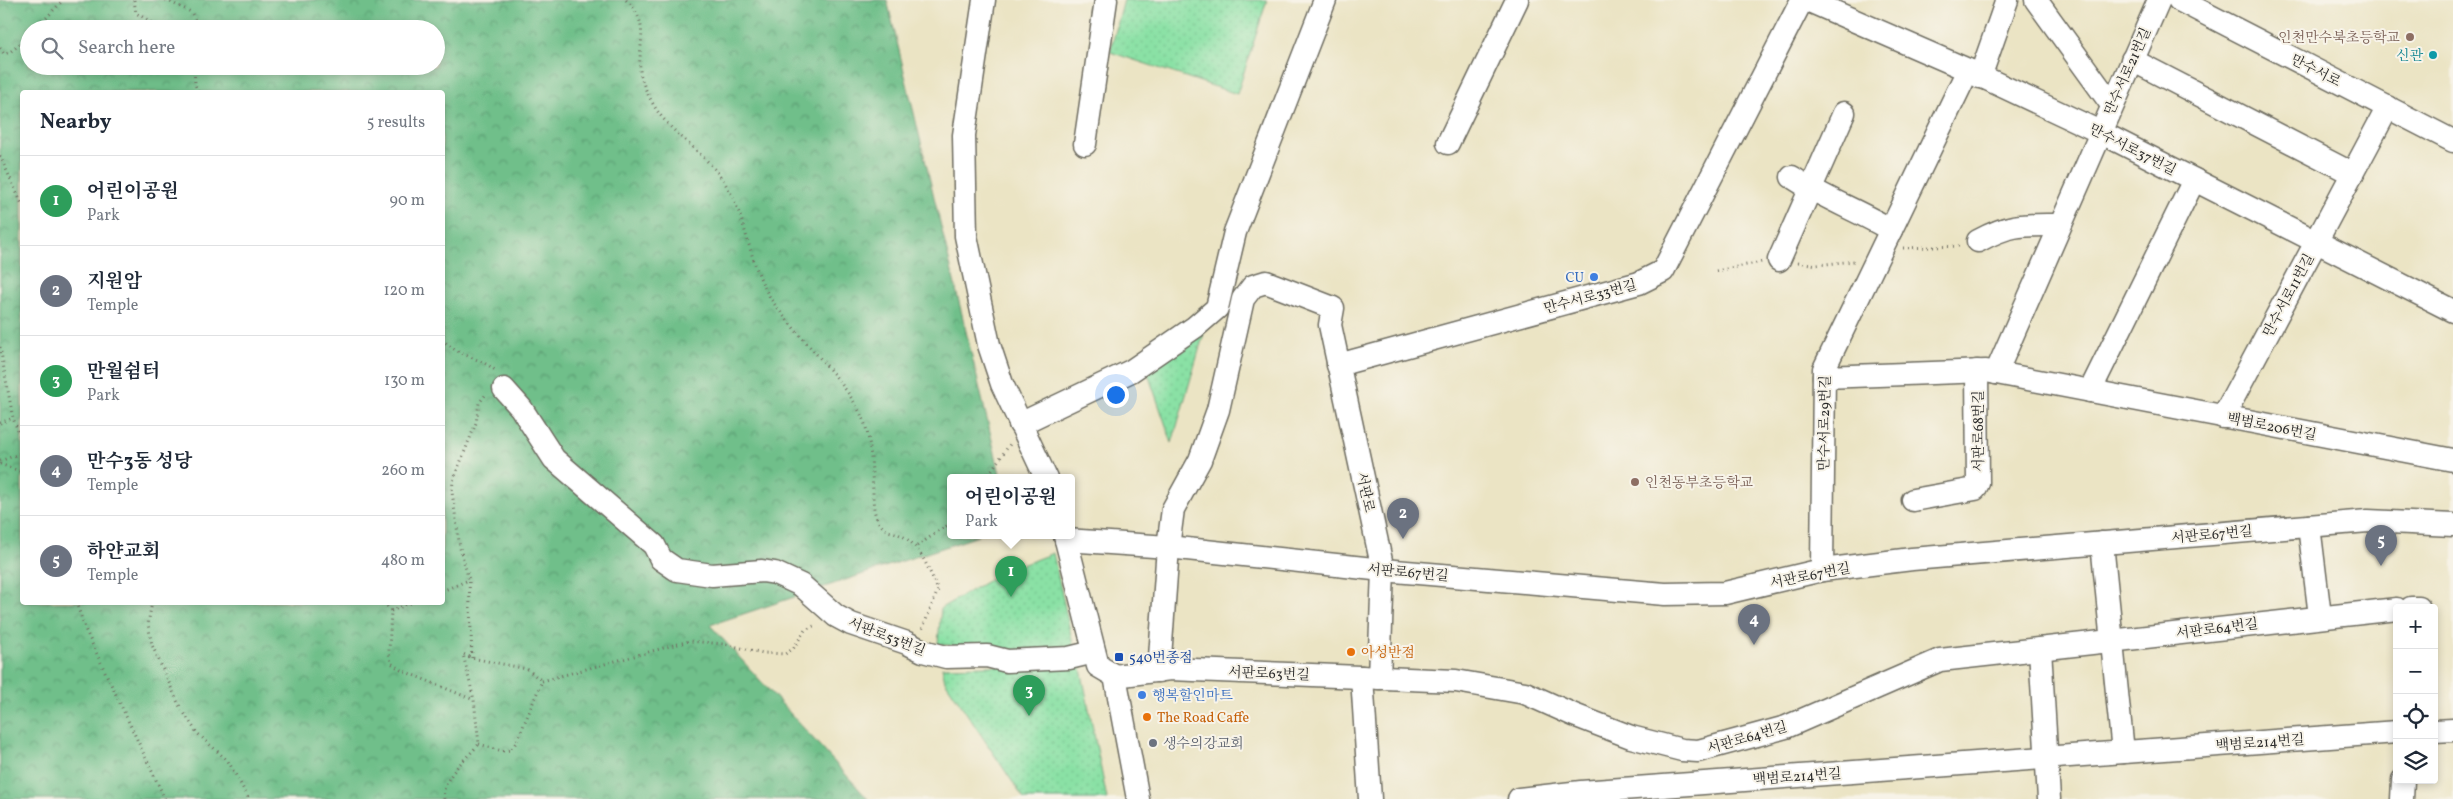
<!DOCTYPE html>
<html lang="en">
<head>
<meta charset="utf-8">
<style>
	:root { --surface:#fff; --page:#f2f2f3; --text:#1f2937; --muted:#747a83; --line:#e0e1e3; --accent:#d1495b }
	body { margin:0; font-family:Vollkorn,"Noto Serif KR",serif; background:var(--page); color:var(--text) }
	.controls { position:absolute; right:15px; bottom:15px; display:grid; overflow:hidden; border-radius:5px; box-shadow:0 2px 8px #0003 }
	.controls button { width:45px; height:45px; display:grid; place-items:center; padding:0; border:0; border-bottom:1px solid var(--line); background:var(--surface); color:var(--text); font:25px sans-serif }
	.you { position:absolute; left:1115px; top:394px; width:18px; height:18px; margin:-12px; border:4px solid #fff; border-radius:50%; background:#1a73e8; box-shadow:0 0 0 8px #1a73e833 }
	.badge { display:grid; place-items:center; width:32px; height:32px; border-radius:50%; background:var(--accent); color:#fff; font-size:16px; font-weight:700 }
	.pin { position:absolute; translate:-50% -41px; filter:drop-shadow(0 1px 2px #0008) }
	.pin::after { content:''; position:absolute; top:26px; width:18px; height:15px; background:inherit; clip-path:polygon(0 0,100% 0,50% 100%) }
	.popup { position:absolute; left:947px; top:474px; width:128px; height:65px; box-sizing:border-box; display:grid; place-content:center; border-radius:5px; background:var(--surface); filter:drop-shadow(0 1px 4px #0005); font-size:16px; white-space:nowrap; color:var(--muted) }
	.popup b { font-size:19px; color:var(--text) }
	.popup::after { content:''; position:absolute; left:50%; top:100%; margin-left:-10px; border:10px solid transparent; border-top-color:var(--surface) }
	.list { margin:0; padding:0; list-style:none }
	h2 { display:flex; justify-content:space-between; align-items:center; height:65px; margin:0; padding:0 20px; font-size:21px }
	h2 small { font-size:16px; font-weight:400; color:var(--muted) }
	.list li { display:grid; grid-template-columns:32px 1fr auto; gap:15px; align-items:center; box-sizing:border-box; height:90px; padding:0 20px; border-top:1px solid var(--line) }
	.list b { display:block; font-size:19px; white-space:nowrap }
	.list p { margin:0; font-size:16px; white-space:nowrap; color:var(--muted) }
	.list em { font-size:16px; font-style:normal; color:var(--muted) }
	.icon { flex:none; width:28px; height:28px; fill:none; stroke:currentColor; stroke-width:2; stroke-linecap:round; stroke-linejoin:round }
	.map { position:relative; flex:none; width:2453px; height:799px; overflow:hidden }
	.search { position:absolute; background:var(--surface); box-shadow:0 2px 8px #0003; left:20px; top:20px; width:425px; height:55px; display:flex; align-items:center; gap:12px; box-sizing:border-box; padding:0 18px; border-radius:28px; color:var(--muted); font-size:19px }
	.panel { position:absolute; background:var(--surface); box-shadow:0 2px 8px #0003; left:20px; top:90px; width:425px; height:515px; border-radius:5px }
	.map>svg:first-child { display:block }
</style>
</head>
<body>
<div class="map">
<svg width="2453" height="799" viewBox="0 0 2453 799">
	<defs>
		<pattern id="forest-crowns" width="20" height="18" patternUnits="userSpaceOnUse" patternTransform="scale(1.25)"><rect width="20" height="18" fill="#6fbf8a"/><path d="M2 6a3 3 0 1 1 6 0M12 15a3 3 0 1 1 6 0" fill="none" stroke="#5b9b71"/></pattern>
		<pattern id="park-dots" width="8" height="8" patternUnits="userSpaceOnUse" patternTransform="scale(1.25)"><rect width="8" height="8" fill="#8ae1a5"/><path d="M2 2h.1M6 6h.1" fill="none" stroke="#77c18e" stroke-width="1.8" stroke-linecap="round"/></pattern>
	</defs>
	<rect width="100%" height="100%" fill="#f7f3e8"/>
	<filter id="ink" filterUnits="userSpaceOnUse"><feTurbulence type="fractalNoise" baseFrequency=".02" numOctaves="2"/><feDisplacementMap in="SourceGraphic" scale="10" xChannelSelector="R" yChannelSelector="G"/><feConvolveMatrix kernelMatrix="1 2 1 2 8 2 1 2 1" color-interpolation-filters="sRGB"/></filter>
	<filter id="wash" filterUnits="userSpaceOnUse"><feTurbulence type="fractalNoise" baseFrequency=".0096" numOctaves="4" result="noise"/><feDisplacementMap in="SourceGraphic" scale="20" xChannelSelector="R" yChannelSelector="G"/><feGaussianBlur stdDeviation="1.12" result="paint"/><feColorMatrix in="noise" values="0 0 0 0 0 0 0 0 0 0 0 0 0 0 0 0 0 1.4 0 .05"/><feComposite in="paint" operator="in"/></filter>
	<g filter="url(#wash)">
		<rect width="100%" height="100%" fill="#ebe4c4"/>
		<path fill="url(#forest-crowns)" stroke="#4d755a" fill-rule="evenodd" d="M 0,0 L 887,0 L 1001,478 L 951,478 L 951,536 L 978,536 L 710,625 L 868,799 L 0,799 ZM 29,29 L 436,29 L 436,66 L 29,66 ZM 22,92 L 442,92 L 442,602 L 22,602 Z"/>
		<g fill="url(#park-dots)" stroke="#5a8668">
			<polygon points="1124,0 1267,0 1237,94 1110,52"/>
			<polygon points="1204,333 1172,443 1146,368"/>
			<polygon points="1053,553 1074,649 1011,652 938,644 941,608 1001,573"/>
			<polygon points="1080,664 1107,799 1024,799 945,681 942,667"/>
		</g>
	</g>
	<g filter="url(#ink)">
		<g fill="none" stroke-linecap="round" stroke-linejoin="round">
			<g stroke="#6e6c61" stroke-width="25">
				<g id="minor">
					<polyline points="984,0 964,135 966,236 989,345 1002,384 1046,478"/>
					<polyline points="1807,0 1968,70 2100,132 2453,311"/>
					<polyline points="2036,0 2112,105"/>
					<polyline points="2179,0 2453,141"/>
					<polyline points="2132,60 2353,174"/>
					<polyline points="1980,77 2007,0"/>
					<polyline points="1448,143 1517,0"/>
					<polyline points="1085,144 1106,0"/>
					<path d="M 1792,177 C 1823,198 1859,211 1891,230"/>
					<path d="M 1978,241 C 2011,223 2023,225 2060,225"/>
					<polyline points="1779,260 1844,113"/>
					<polyline points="1338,365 1639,283 1663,271 1802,0"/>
					<polyline points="1996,373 2159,0"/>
					<polyline points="1824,377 1986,371 2453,460"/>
					<polyline points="504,389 521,408 554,459 654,545 661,559 677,570 712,575 762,571 775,573 801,585 836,616 851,624 907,643 923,651 946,657 987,656 1007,661 1069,658 1094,652"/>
					<polyline points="2090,391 2194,180"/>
					<polyline points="2223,417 2388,107"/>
					<polyline points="1020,424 1131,371 1195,327 1217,308 1235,232 1325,0"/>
					<polyline points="1913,500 1975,489 1978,483 1977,371"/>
					<polyline points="2309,526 2320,616"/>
					<polyline points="1065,536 1098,666 1115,676 1138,799"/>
					<polyline points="1066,540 1168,547 1383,570 1665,594 1725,593 1822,570 1912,559 2368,521 2453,525"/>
					<polyline points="2102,543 2123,752"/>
					<polyline points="1822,570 1824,369 1968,70"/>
					<polyline points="2411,608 2419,608"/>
					<polyline points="2040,649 2049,799"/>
					<polyline points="1159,671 1168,547 1173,509 1200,460 1218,410 1243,299 1253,286 1266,282 1333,308 1330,325 1383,570 1379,678"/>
					<polyline points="1115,676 1170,669 1456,681 1525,693 1574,715 1631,737 1682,750 1698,751 1786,727 1940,660 2397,609"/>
					<polyline points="1362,677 1370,799"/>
					<polyline points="2434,731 2453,730"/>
					<polyline points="1519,799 1581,792 2397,732"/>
					<polyline points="2402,799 2403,780"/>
				</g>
			</g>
			<g stroke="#6e6c61" stroke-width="3" stroke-dasharray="1 4" stroke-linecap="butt">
				<polyline points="134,0 136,13 163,29"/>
				<polyline points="166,0 191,12 200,29"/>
				<path d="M 626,0 C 651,24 638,43 640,71 C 641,82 650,99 656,109 C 674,136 705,153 723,180 C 748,217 748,266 773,302 C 799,339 846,380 863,419 C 872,442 871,465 873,490 C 873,499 873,510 877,519 C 879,524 883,527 887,531 C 918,536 926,564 938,590 L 922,630"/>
				<polyline points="36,29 63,0"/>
				<polyline points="0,48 4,54 10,52 29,37"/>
				<polyline points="194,66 195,84 198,92"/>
				<polyline points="0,156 22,204"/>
				<polyline points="1903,248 1961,246"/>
				<polyline points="1798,262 1817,265 1854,261"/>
				<polyline points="1716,271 1762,262"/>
				<path d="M 442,339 C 461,359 480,356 497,372"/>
				<polyline points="0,347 13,418 22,442"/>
				<polyline points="0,423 13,418"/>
				<polyline points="0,461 22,453"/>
				<polyline points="0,464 22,472"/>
				<polyline points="986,478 1010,444"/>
				<polyline points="917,546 951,523"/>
				<polyline points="442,591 469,580"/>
				<polyline points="76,602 86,631 165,799"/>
				<polyline points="152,602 148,624 152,645 179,705 197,733 228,761 249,799"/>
				<polyline points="384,602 391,611 389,651 391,663 401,670 474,700"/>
				<polyline points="391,611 413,602"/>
				<polyline points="472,658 469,580 460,548 452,492 453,481 476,423 479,403 487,393"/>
				<polyline points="542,681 689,641 724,644 763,653 785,654 793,649 805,630 816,625"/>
				<polyline points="479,744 502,751 511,750 517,741 542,681"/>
				<path d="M 444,799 C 440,779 467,758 479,744 L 474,700 L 463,654 L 472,658 L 527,669 L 542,681"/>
			</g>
			<use href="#minor" stroke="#fff" stroke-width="22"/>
		</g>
	</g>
	<g fill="#8d6e63" stroke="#f7f3e8" stroke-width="2">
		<circle cx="2410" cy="37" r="5"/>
		<circle cx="1635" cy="482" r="5"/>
	</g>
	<circle fill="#0f9aa8" stroke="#f7f3e8" stroke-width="2" cx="2433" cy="55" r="5"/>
	<g fill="#3f7fe0" stroke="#f7f3e8" stroke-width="2">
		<circle cx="1594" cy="277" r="5"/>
		<circle cx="1142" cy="695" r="5"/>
	</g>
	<g fill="#e8710a" stroke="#f7f3e8" stroke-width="2">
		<circle cx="1351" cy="652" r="5"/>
		<circle cx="1147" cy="717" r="5"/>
	</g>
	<rect fill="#1a4fb4" stroke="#f7f3e8" stroke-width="2" x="1114" y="652" width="10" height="10" rx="2.5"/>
	<circle fill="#6b7280" stroke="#f7f3e8" stroke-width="2" cx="1153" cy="743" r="5"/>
	<g text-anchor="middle" stroke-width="4" stroke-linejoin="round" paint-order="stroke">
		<g font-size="14" fill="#785e54" stroke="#f7f3e8" text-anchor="end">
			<text x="2400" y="42">인천만수북초등학교</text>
			<text x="1645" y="487" text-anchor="start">인천동부초등학교</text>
		</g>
		<g font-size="14" fill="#0d838f" stroke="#f7f3e8" text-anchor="end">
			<text x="2423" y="60">신관</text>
		</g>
		<g font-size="14" fill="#2b2b2b" stroke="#f7f3e8">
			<text transform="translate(2316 70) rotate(27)" y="5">만수서로</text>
			<text transform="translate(2127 71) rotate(-66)" y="5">만수서로21번길</text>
			<text transform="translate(2133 149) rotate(27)" y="5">만수서로37번길</text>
			<text transform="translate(2288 295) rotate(-62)" y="5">만수서로11번길</text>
			<text transform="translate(1590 296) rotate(-15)" y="5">만수서로33번길</text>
			<text transform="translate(1824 423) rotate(-89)" y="5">만수서로29번길</text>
			<text transform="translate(2272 426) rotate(11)" y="5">백범로206번길</text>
			<text transform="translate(1978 431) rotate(-90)" y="5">서판로68번길</text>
			<text transform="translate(1366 492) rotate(78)" y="5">서판로</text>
			<text transform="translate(2212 534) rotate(-5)" y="5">서판로67번길</text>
			<text transform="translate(1408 572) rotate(5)" y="5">서판로67번길</text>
			<text transform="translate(1810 575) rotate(-11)" y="5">서판로67번길</text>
			<text transform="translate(2217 628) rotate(-7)" y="5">서판로64번길</text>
			<text transform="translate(887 636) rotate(21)" y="5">서판로53번길</text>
			<text transform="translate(1269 673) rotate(2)" y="5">서판로63번길</text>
			<text transform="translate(1747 737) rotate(-16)" y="5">서판로64번길</text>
			<text transform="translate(2260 742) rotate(-4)" y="5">백범로214번길</text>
			<text transform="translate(1797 776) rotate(-4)" y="5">백범로214번길</text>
		</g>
		<g font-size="14" fill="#366cbe" stroke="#f7f3e8" text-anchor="end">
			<text x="1584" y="282">CU</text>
			<text x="1152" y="700" text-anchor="start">행복할인마트</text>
		</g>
		<g font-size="14" fill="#c56008" stroke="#f7f3e8" text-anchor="start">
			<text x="1361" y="657">아성반점</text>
			<text x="1157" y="722">The Road Caffe</text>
		</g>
		<g font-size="14" fill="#164399" stroke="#f7f3e8" text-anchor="start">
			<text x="1129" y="662">540번종점</text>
		</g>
		<g font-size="14" fill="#5b616d" stroke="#f7f3e8" text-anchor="start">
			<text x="1163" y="748">생수의강교회</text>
		</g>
	</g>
</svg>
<div class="controls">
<button>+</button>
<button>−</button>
<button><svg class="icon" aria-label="locate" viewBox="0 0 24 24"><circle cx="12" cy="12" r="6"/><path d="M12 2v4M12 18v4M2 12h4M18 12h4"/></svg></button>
<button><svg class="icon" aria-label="layers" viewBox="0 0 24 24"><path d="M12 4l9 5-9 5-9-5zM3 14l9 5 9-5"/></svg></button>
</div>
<div class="you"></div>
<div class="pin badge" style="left:1011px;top:597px;background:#2e9e5b">1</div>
<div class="popup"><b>어린이공원</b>Park</div>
<div class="pin badge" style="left:1403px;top:539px;background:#6b7280">2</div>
<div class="pin badge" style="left:1029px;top:716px;background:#2e9e5b">3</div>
<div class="pin badge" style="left:1754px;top:645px;background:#6b7280">4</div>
<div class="pin badge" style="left:2381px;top:566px;background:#6b7280">5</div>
<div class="search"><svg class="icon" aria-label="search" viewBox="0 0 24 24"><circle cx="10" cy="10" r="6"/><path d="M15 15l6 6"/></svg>Search here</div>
<section class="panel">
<h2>Nearby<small>5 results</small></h2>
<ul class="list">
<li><span class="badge" style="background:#2e9e5b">1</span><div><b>어린이공원</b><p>Park</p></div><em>90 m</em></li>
<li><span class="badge" style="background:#6b7280">2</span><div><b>지원암</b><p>Temple</p></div><em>120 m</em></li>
<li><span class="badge" style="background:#2e9e5b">3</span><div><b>만월쉼터</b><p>Park</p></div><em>130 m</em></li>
<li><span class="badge" style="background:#6b7280">4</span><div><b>만수3동 성당</b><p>Temple</p></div><em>260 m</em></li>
<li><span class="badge" style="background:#6b7280">5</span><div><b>하얀교회</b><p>Temple</p></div><em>480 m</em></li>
</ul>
</section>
</div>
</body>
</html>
